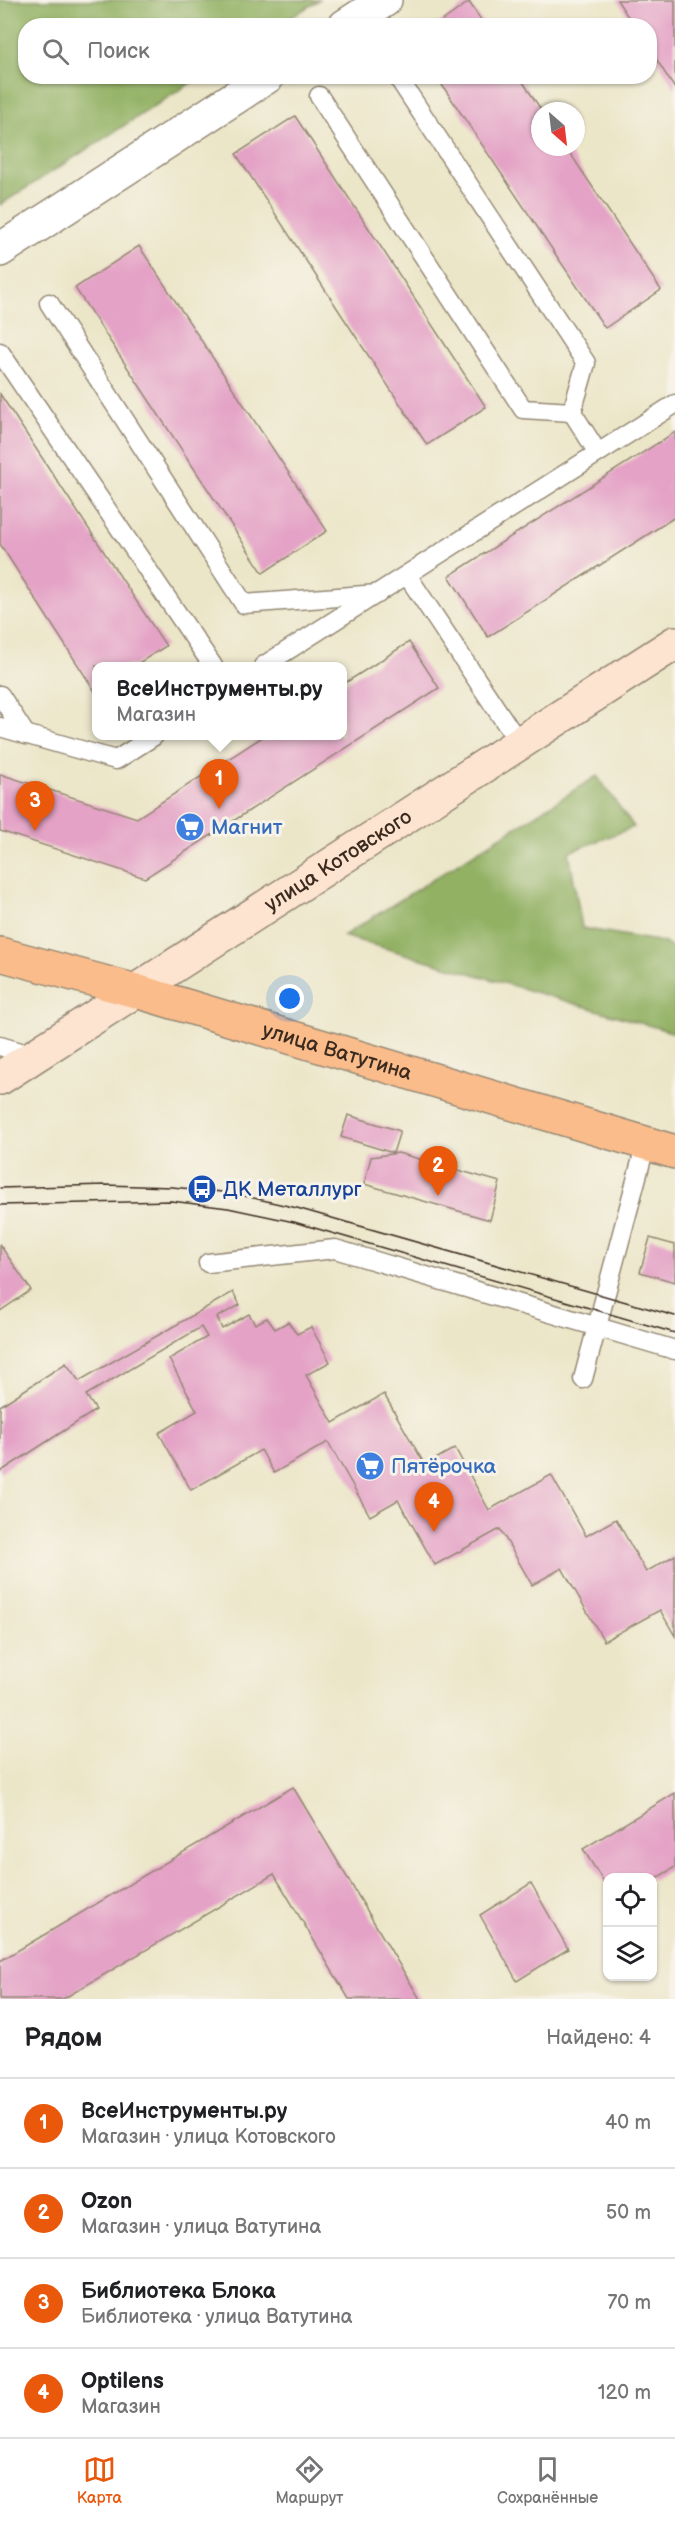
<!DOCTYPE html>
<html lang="ru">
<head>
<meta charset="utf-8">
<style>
	:root { --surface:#fff; --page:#f2f2f2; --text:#202124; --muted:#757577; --line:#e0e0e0; --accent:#ea580c }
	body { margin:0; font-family:"Balsamiq Sans",sans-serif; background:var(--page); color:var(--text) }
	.controls { position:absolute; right:18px; bottom:18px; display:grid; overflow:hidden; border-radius:12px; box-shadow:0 2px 4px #0004 }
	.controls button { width:54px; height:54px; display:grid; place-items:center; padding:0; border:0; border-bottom:2px solid var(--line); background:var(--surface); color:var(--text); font:30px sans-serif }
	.compass { position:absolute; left:531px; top:102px; width:54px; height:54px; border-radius:50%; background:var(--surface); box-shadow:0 2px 4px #0004; rotate:152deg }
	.you { position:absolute; left:290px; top:999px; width:21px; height:21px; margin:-15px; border:4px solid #fff; border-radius:50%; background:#1a73e8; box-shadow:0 0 0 9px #1a73e833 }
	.badge { display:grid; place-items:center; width:39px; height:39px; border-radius:50%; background:var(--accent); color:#fff; font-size:20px; font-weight:700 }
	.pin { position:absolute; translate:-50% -50px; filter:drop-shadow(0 2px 3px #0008) }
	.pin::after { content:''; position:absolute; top:32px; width:21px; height:18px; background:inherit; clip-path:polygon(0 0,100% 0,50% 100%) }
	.popup { position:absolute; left:92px; top:662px; width:255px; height:78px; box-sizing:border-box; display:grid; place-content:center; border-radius:12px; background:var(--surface); filter:drop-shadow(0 2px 4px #0005); font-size:20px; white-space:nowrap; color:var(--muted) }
	.popup b { font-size:22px; color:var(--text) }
	.popup::after { content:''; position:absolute; left:50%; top:100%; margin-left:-12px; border:12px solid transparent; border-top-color:var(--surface) }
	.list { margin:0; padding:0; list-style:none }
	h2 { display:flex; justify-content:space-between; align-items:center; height:78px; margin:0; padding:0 24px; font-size:26px }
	h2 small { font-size:20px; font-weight:400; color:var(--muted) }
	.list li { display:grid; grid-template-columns:39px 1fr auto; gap:18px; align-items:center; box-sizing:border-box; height:90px; padding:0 24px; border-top:2px solid var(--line) }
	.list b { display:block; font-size:22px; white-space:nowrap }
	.list p { margin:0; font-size:20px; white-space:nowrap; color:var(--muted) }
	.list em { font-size:20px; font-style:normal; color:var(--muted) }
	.icon { flex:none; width:33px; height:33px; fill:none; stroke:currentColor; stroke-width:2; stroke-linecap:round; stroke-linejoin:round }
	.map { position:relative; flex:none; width:675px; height:1999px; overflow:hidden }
	.search { position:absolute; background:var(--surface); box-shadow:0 2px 4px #0004; left:18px; right:18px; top:18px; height:66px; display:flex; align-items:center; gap:15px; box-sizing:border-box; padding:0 21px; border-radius:24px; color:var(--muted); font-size:22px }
	.sheet { height:438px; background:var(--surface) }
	nav { display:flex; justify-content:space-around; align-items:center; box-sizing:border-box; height:84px; border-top:2px solid var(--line); background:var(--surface); font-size:16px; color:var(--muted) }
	nav a { display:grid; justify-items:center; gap:3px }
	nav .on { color:var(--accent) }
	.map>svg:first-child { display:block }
</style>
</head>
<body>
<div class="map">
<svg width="675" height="1999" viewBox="0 0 675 1999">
	<rect width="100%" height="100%" fill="#f7f3e8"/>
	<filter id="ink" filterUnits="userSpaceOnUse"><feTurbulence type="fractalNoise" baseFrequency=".0167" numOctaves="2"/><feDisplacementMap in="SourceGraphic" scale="12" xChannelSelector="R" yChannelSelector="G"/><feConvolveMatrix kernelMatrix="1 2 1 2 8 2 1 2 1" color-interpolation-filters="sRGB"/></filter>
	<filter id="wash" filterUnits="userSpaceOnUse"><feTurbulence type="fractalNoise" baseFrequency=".008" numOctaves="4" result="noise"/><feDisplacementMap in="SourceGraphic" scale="24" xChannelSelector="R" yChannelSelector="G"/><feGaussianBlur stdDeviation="1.35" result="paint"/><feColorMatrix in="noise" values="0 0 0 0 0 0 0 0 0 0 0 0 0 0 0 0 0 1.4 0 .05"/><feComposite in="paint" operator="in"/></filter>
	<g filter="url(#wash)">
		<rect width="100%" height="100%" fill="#ece6c9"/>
		<g fill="#92b164" stroke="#666e41" stroke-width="1.5">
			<polygon points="0,0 319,0 279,25 26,26 26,76 200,77 0,205"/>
			<polygon points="597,776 634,827 569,852 582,928 663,942 675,949 675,1033 343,936"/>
		</g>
		<g id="blocks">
			<g fill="#e4a2c6">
				<polygon points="617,0 675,0 675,89 650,49 650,26 634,26"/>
				<polygon points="469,2 485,26 435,26"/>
				<polygon points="436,76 519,76 542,111 540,111 540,147 566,147 661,290 605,328"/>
				<polygon points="295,116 486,407 427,445 236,154"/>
				<polygon points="139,246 327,531 263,573 75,288"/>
				<polygon points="0,394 166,646 134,666 96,666 96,693 0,544"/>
				<polygon points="675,432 675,517 488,637 449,576"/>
				<polygon points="409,642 439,688 145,878 0,831 0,774 137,818 264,736 342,736 342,685"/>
				<polygon points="348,1115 400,1131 393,1153 341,1137"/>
				<polygon points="398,1153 500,1182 490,1220 364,1184 371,1157"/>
				<polygon points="650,1238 675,1245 675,1282 640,1272"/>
				<polygon points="0,1245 31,1290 0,1311"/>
				<polygon points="233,1292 240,1305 217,1317 222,1329 249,1314 255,1324 267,1318 275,1329 288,1322 297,1334 311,1327 330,1362 306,1375 333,1423 384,1394 425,1465 455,1448 489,1510 551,1475 586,1536 616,1519 646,1572 675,1555 675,1636 660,1610 604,1641 562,1568 532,1585 500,1529 435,1565 398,1500 370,1516 328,1442 274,1473 261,1450 191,1490 159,1433 197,1411 169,1359 207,1337 201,1327 86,1395 96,1410 0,1472 0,1406 66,1363 79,1381"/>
				<polygon points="293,1787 420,1999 349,1999 274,1874 63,1999 0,1999 0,1961"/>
				<polygon points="675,1793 675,1867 652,1881 652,1878 608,1878 608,1889 583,1849"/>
				<polygon points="531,1883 568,1949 517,1981 480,1915"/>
			</g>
		</g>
	</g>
	<g filter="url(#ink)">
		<use href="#blocks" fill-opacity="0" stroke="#948874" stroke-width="1.5"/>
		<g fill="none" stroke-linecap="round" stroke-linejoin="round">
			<g stroke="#948874" stroke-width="21">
				<g id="service">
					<polyline points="397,76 586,363 572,412 598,453"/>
					<polyline points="319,96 523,409 572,412"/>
					<polyline points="49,303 244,604 378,594"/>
					<polyline points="0,352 213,666"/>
					<polyline points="407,575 519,743"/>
					<polyline points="263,666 675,404"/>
					<polyline points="0,695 26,735"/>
					<polyline points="0,727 116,760 154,736"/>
					<polyline points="0,1046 34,1056"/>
					<polyline points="208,1263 335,1249 675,1350"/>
					<polyline points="583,1379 646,1143"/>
				</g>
			</g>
			<g stroke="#948874" stroke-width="36">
				<g id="minor">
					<polyline points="345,26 385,0"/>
					<polyline points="0,250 268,76"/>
				</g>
			</g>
			<g stroke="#948874" stroke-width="36">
				<g id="secondary">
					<path id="s1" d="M 0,1078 L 675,643"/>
				</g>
			</g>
			<g stroke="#948874" stroke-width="36">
				<g id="primary">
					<path id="s2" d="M 0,954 L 136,991 L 675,1152"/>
				</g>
			</g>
			<use href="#service" stroke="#fff" stroke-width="18"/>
			<use href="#minor" stroke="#fff" stroke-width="33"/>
			<use href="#secondary" stroke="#fde4d1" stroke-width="33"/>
			<use href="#primary" stroke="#fabc8b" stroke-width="33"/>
			<g stroke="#3b2a1e" stroke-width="1.5">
				<polyline points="0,1188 105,1185 172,1187 232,1193 297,1208 675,1316"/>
				<polyline points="0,1205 171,1201 228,1208 294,1222 675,1333"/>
			</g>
		</g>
	</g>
	<defs>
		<g id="supermarket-disc" transform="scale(1.5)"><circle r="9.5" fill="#3f7fe0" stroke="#f7f3e8"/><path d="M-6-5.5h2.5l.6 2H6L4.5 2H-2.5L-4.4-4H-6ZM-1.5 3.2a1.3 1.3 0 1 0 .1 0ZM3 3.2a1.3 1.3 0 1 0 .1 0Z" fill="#fff"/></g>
		<g id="bus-disc" transform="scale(1.5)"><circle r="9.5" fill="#1a4fb4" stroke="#f7f3e8"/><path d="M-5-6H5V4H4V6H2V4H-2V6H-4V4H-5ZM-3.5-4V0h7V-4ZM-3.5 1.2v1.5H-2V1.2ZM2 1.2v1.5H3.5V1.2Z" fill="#fff"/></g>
	</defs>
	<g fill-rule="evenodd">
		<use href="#supermarket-disc" x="190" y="827"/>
		<use href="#bus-disc" x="202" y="1189"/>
		<use href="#supermarket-disc" x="370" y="1466"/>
	</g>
	<g text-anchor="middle" stroke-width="6" stroke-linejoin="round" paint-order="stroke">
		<g font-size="21" fill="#366cbe" stroke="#f7f3e8" text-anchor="start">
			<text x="211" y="834">Магнит</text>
			<text x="391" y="1473">Пятёрочка</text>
		</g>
		<g font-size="21" fill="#3b2a1e" stroke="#f7f3e8">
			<text dy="7" stroke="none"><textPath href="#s1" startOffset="402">улица Котовского</textPath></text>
			<text dy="7" stroke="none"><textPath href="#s2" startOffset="351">улица Ватутина</textPath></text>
		</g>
		<g font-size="21" fill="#164399" stroke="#f7f3e8" text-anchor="start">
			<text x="223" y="1196">ДК Металлург</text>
		</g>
	</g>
</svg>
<div class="controls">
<button><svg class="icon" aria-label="locate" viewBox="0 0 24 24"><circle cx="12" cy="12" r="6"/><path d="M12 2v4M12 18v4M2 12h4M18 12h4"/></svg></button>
<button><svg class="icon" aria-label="layers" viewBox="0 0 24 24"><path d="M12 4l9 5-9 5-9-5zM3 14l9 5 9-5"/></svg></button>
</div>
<svg class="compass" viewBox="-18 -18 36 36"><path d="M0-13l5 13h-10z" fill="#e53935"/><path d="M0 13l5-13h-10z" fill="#757577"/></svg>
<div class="you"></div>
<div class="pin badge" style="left:219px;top:809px">1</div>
<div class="popup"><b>ВсеИнструменты.ру</b>Магазин</div>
<div class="pin badge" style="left:438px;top:1196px">2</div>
<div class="pin badge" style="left:35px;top:831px">3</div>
<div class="pin badge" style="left:434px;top:1532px">4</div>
<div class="search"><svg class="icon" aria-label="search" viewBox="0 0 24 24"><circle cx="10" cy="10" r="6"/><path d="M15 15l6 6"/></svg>Поиск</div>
</div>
<section class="sheet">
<h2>Рядом<small>Найдено: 4</small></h2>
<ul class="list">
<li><span class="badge">1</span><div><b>ВсеИнструменты.ру</b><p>Магазин · улица Котовского</p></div><em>40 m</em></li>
<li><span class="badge">2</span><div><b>Ozon</b><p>Магазин · улица Ватутина</p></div><em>50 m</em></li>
<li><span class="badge">3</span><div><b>Библиотека Блока</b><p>Библиотека · улица Ватутина</p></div><em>70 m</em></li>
<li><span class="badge">4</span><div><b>Optilens</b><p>Магазин</p></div><em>120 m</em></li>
</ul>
</section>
<nav>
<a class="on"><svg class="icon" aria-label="map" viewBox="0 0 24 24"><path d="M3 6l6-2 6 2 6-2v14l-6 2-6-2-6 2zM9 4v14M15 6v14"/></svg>Карта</a>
<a><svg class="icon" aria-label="directions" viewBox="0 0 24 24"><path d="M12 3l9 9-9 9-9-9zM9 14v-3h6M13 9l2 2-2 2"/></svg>Маршрут</a>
<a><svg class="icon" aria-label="saved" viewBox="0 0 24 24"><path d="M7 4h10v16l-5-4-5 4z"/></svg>Сохранённые</a>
</nav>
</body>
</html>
